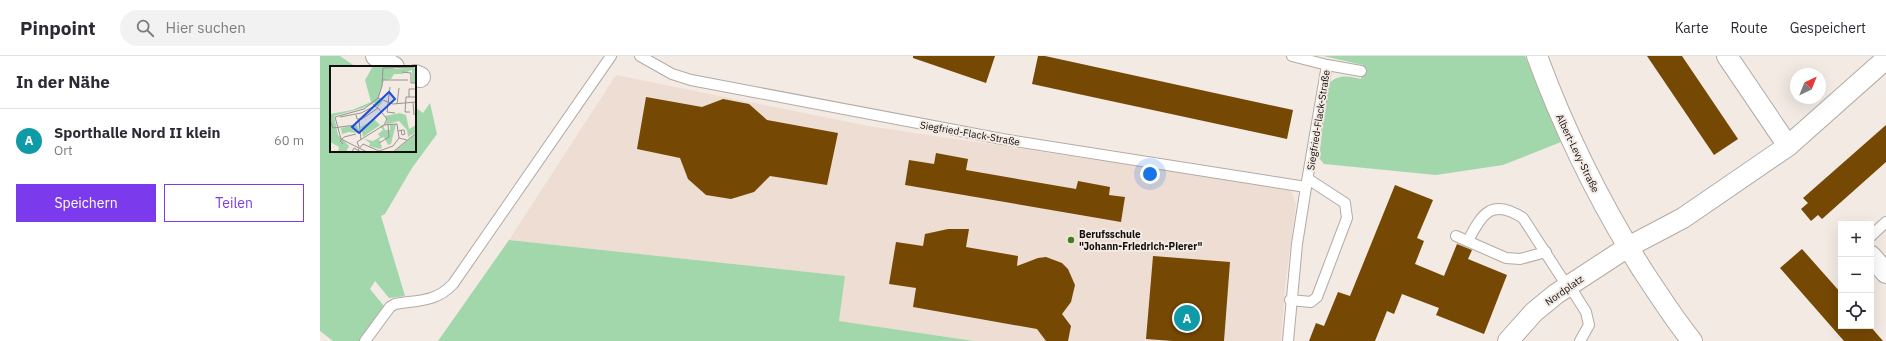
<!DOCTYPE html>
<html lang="de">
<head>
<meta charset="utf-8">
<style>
	:root { --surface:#fff; --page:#f2f2f3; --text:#2b2b33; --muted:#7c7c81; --line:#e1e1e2; --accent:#7c3aed }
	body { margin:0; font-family:"IBM Plex Sans",sans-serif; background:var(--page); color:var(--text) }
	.controls { position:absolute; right:12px; bottom:12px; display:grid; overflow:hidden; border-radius:0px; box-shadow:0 4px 16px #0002 }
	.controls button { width:36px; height:36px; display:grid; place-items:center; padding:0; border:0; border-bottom:1px solid var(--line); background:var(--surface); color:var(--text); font:20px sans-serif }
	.compass { position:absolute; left:1470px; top:12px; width:36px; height:36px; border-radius:50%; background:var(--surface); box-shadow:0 4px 16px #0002; rotate:43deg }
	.you { position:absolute; left:830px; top:118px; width:14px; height:14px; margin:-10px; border:3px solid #fff; border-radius:50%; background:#1a73e8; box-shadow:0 0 0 6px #1a73e833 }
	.badge { display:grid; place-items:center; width:26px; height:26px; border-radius:50%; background:var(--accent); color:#fff; font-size:13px; font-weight:700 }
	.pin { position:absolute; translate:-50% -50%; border:2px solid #fff; box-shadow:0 1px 4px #0006 }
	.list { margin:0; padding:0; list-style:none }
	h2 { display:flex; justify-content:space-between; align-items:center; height:52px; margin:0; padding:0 16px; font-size:17px }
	h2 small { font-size:13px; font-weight:400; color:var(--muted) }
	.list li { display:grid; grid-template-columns:26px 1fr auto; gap:12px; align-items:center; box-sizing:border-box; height:64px; padding:0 16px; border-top:1px solid var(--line) }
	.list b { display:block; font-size:15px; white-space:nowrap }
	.list p { margin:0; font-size:13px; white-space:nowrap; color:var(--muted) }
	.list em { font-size:13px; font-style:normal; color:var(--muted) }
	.actions { display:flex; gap:8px; padding:12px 16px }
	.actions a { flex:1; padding:9px 0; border:1px solid var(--accent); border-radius:0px; text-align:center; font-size:14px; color:var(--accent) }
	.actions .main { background:var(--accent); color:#fff }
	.icon { flex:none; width:22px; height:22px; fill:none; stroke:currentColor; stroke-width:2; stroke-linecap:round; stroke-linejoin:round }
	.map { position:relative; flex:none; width:1566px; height:285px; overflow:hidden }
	header { display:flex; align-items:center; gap:24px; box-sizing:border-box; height:56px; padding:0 20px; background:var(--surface); border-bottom:1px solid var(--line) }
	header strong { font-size:19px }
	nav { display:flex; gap:22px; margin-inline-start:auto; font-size:14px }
	.search { width:280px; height:36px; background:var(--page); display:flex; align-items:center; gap:10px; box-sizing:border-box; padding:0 14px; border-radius:22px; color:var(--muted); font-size:15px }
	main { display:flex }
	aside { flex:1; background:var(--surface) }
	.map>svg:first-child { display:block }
</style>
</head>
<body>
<header>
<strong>Pinpoint</strong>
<div class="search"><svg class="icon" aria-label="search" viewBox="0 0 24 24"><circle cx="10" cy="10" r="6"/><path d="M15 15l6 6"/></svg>Hier suchen</div>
<nav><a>Karte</a><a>Route</a><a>Gespeichert</a></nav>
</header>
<main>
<aside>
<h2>In der Nähe<small></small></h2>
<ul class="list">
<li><span class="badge" style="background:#0f9aa8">A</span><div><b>Sporthalle Nord II klein</b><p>Ort</p></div><em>60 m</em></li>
</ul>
<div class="actions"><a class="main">Speichern</a><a>Teilen</a></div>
</aside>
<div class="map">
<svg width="1566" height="285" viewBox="0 0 1566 285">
	<rect width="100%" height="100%" fill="#f3eae4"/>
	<polygon fill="#eeddd3" points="296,19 548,70 884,120 971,135 976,148 965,230 961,285 654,285 519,265 525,220 189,184"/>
	<g fill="#a2d7ac">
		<polygon points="0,0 20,0 36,11 11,11 11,95 95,95 95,51 103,57 110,47 117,78 92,112 65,158 61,160 85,240 69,242 55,225 50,233 64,250 40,285 13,285 0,275"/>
		<path d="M 1003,0 L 1205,0 L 1241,86 L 1183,109 L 1116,119 L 1004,108 L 999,102 L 1008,28 C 1019,18 1027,20 1041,23 L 1043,9 Z"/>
		<polygon points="189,184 525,220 519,265 654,285 118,285"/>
	</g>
	<g fill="#754803">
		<polygon points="593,0 675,0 666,27 593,2"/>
		<polygon points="718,0 725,0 973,54 967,83 712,28"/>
		<polygon points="1327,0 1362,0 1418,83 1394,99"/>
		<polygon points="326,41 382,51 403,43 429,48 447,64 518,77 507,129 450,120 434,136 411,143 386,139 368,123 360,102 317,93"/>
		<polygon points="1566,69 1566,106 1502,163 1498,159 1491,165 1481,153 1488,147 1483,142"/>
		<polygon points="616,97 648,103 646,114 756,133 758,125 790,131 789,139 805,141 801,166 585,129 589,104 614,108"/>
		<polygon points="1075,129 1113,144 1097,182 1104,185 1095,208 1124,220 1137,188 1152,194 1148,203 1187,219 1164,278 1116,259 1119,252 1082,238 1074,258 1067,255 1055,285 989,285 996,267 1004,270 1018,236 1030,240"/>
		<polygon points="628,173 649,173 646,191 698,200 697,210 718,202 726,201 742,207 748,213 755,229 751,246 742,258 751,270 748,285 726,285 717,273 593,251 596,232 569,228 576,186 603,190 605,178"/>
		<polygon points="1482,193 1521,237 1521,270 1550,270 1563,285 1524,285 1460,212"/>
		<polygon points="833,200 910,206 904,285 853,285 826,283"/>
	</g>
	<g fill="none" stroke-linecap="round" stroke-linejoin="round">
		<g stroke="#b3aaa4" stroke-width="12">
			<g id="service">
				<polyline points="320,0 352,18 371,24 682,83 986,131 1007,9 972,0"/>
				<polyline points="1007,9 1041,15"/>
				<polyline points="1136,180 1186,202 1200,203 1226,196"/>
				<polyline points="1551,180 1566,166"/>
				<path d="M 1148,185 C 1162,157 1172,142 1203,162 L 1247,230"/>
				<polyline points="1249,229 1266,256 1269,269 1260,285"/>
				<polyline points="970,244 991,246 997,241 1027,162 1025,147 988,123"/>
				<path d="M 45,285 L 70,251 L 75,248 C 99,244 116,246 133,228 L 291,0"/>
				<polyline points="968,285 977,188 986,131"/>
			</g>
		</g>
		<g stroke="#b3aaa4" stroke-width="22">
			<g id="minor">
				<polyline points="56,0 74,11"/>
				<path d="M 1217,0 C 1245,76 1280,147 1323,215 C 1339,239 1354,263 1372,285"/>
				<polyline points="1407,0 1468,90"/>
				<polyline points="95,19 100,21"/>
				<polyline points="1551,200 1566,217"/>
				<polyline points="1188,285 1214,256 1236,238 1308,191 1363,162 1468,90 1566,3"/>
			</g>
		</g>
		<use href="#service" stroke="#fff" stroke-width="10"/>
		<use href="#minor" stroke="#fff" stroke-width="20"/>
	</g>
	<circle fill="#3f7f1f" stroke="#f3eae4" stroke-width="1.5" cx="751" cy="184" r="4"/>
	<g text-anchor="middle" stroke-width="4" stroke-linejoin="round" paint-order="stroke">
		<g font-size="10" fill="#110e0c" stroke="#f3eae4">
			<text transform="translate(998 64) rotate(-81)" y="4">Siegfried-Flack-Straße</text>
			<text transform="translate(650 77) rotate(10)" y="4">Siegfried-Flack-Straße</text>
			<text transform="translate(1258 97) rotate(64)" y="4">Albert-Levy-Straße</text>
			<text transform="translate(1244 234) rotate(-35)" y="4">Nordplatz</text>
		</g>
		<g font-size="10" font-weight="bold" fill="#110e0c" stroke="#f3eae4" text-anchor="start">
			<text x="759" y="182">Berufsschule<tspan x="759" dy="12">"Johann-Friedrich-Pierer"</tspan></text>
		</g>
	</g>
	<g transform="translate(10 10)">
		<rect width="86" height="86" fill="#f3eae4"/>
		<path d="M 43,0 L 59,0 L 65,3 L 83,1 L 86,3 L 86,17 L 82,17 L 82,4 L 72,8 L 64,8 L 61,13 L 54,14 L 48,33 L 53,35 L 48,41 L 44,37 L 33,42 L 4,50 L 8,69 L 19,80 L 16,86 L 8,86 L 9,81 L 0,76 L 0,48 L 22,44 L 41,36 L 35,14 ZM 70,47 L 76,49 L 79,63 L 86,59 L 86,66 L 78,71 L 77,64 L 69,55 L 55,59 L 57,55 L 55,50 ZM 44,53 L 50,59 L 33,71 L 31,61 ZM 66,58 L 61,78 L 58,79 L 54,71 L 49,73 L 52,81 L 50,83 L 39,80 L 40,77 L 34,73 L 43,75 L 50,71 L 48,68 L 53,64 L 50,60 L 53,59 L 55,64 L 60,64 L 60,59 ZM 26,59 L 30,67 L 19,66 L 12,68 L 11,62 ZM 86,67 L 86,86 L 64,86 Z" fill="#a2d7ac"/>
		<path fill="none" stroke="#99928e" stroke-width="1" d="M 72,6 L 81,7 L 81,17 L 86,17M 53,14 L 78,14M 60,21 L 57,46 L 65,47M 79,31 L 79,23 L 86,23M 48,32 L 63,38 L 86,36M 83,37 L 84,49M 67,38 L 69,22M 48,42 L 57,53 L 54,59M 80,46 L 75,46 L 76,31 L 86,31M 26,49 L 27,53 L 32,53 L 48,42 L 45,40M 10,51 L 31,47 L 45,40 L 43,38M 0,54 L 3,62 L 25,59M 29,54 L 31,74M 68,65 L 73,64 L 74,64 L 75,68 L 72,69 L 71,64M 49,77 L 59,71 L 58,59M 13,78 L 10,75 L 14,71 L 26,68M 29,81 L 27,76 L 54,59 L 67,58 L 69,72M 28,84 L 33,78 L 49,85 L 63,80 L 69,72 L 77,74M 22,86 L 24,82 L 31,86M 37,86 L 11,73 L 5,51 L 34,43 L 48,32 L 52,20 L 53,2 L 84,1M 63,86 L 86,67"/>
		<path fill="#1d4ed8" fill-opacity="0.15" stroke="#1d4ed8" stroke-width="2" d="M 59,26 L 65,33 L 29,67 L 22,61 Z"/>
		<rect width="86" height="86" fill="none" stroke="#110e0c" stroke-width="2"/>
	</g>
</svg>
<div class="controls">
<button>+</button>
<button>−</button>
<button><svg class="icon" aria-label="locate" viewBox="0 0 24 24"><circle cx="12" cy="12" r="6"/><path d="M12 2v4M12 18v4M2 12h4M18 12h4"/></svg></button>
</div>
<svg class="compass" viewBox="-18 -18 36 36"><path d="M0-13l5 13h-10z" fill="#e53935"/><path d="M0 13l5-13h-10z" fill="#7c7c81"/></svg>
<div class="you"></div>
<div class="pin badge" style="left:867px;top:262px;background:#0f9aa8">A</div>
</div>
</main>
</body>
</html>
